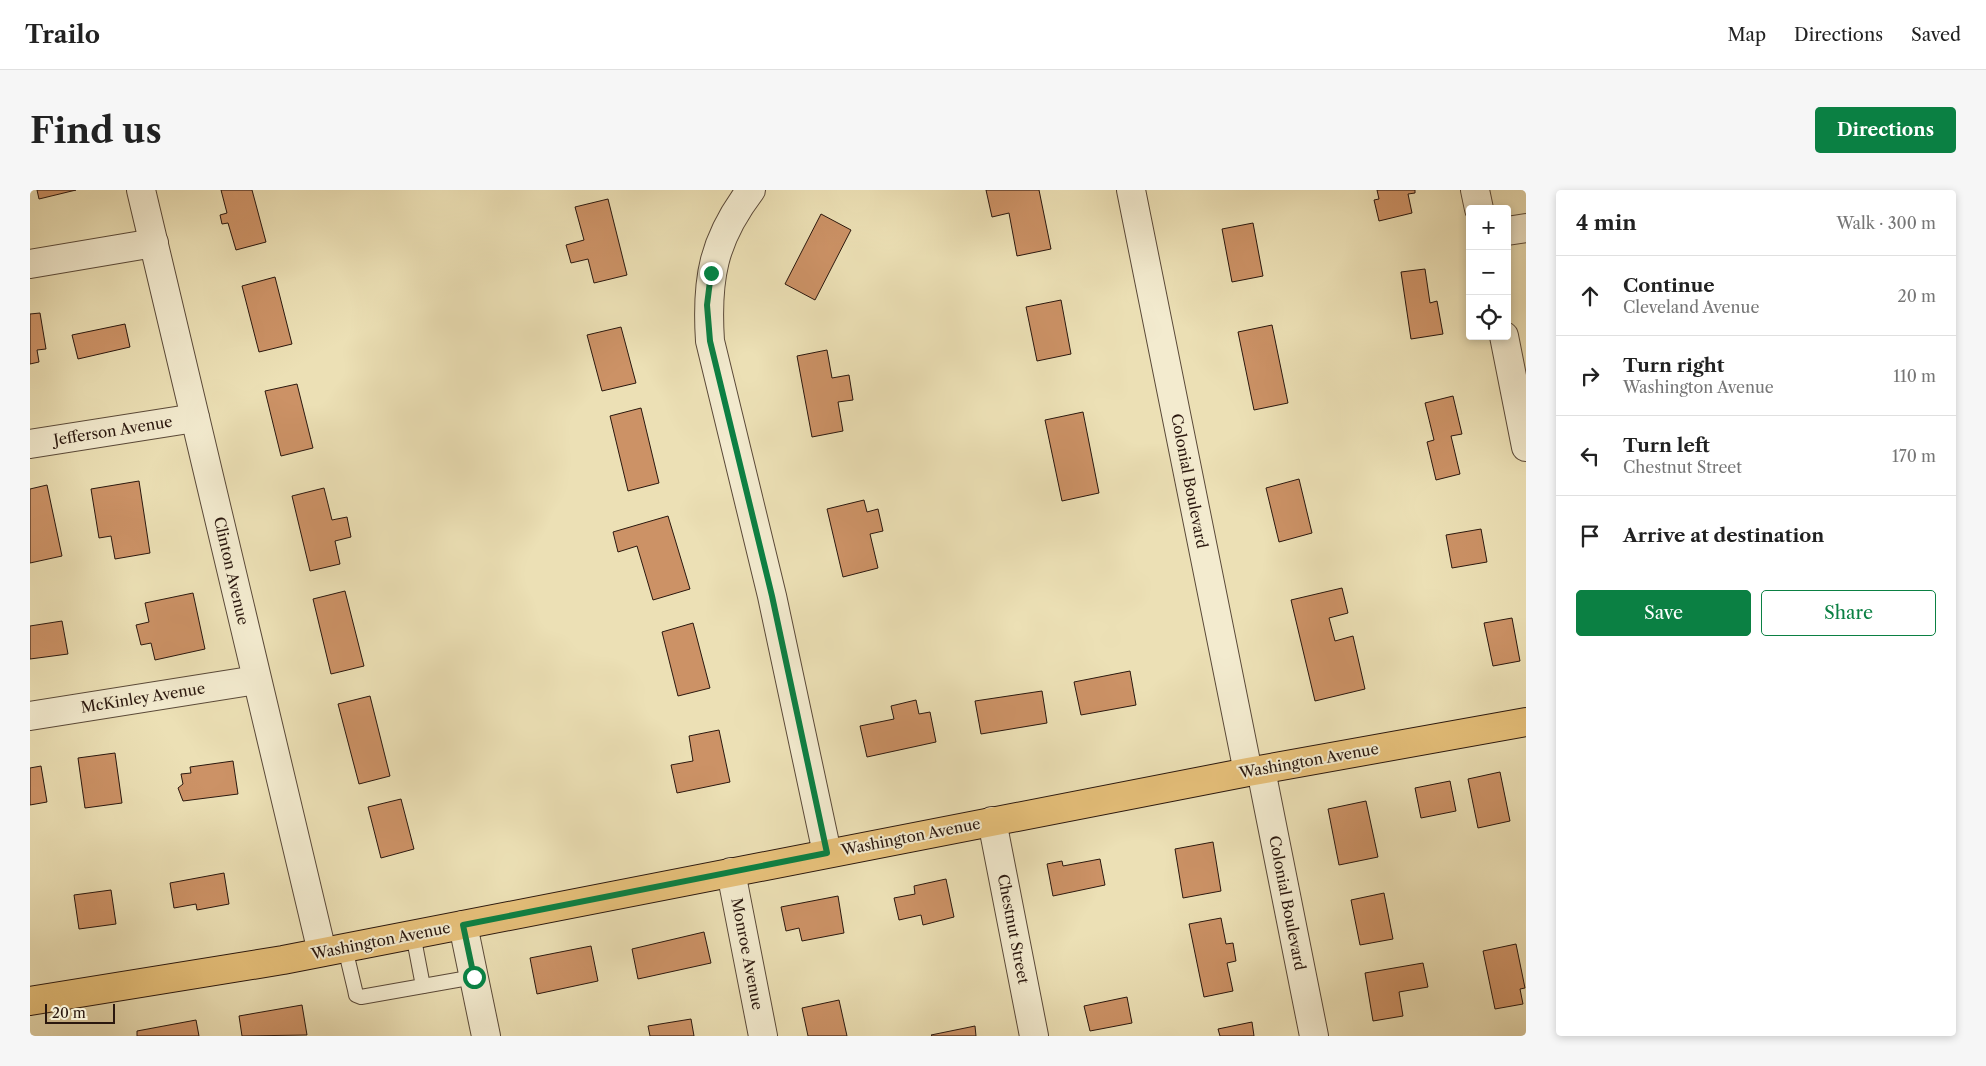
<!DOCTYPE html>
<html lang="en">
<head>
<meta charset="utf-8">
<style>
	:root { --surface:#fff; --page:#f6f6f6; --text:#222; --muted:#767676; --line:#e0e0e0; --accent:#0b8043 }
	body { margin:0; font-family:"Libre Caslon Text",serif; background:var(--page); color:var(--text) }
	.controls { position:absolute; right:15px; top:15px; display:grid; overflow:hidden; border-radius:5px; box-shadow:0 2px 8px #0003 }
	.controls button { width:45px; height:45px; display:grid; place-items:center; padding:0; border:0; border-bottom:1px solid var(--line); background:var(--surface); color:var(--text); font:25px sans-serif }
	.scale { position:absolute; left:15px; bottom:12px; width:70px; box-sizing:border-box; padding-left:5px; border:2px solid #2a170e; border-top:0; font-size:14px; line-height:18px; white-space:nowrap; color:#2a170e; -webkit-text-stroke:4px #f3ebcf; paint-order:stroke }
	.stop { position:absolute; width:15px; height:15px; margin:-11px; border:4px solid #0b8043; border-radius:50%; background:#fff }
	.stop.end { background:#0b8043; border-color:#fff; box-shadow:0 1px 5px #0008 }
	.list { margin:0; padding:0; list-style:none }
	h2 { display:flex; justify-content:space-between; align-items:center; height:65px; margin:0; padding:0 20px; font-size:21px }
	h2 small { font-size:16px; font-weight:400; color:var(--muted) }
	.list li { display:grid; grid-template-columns:32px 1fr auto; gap:15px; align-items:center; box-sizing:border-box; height:80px; padding:0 20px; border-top:1px solid var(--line) }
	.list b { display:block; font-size:19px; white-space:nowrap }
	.list p { margin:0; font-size:16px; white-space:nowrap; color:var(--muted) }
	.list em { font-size:16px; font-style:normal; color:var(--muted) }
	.actions { display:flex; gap:10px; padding:15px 20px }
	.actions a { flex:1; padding:11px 0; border:1px solid var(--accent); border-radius:5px; text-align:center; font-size:18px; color:var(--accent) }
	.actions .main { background:var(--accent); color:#fff }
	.icon { flex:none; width:28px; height:28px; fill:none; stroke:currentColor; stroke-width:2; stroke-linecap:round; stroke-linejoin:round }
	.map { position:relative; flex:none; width:1496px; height:846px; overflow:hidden; border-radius:5px }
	header { display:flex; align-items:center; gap:30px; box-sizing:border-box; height:70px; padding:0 25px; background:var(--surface); border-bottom:1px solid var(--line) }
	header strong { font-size:24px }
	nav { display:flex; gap:28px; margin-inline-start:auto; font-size:18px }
	.intro { display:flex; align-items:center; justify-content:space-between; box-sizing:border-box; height:120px; padding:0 30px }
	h1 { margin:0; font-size:35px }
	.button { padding:12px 22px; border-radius:5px; background:var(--accent); color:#fff; font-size:18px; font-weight:700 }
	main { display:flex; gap:30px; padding:0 30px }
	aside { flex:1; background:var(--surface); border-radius:5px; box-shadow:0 2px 8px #0003 }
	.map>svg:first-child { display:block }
</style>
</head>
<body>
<header>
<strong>Trailo</strong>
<nav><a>Map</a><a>Directions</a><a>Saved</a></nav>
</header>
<div class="intro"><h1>Find us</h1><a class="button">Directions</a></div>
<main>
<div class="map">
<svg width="1496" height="846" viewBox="0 0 1496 846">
	<rect width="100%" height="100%" fill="#ece0b5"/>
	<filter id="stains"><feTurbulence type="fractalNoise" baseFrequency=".004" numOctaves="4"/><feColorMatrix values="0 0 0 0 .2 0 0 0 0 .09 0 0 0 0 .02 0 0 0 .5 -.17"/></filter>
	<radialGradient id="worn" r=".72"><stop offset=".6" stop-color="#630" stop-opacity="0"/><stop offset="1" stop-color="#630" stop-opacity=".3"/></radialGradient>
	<g fill="#cc9266" stroke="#2a170e">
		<polygon points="7,0 46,0 9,9"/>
		<polygon points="191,0 222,0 236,52 206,60 198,33 192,34 190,25 197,23"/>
		<polygon points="956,0 1009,0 1021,59 987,66 979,23 962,27"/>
		<polygon points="1347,0 1385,0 1385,3 1378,4 1382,23 1349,31 1344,10 1349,9"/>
		<polygon points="578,9 597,85 564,93 558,69 541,73 536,55 554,50 545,17"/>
		<polygon points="791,24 821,40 785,110 755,94"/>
		<polygon points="1223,33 1233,86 1202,92 1192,39"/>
		<polygon points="1395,79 1400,113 1407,111 1413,144 1381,149 1371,82"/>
		<polygon points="245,87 262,154 229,162 212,96"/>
		<polygon points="1031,110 1041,164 1007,171 996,117"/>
		<polygon points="10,123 16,159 7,160 9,172 0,174 0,124"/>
		<polygon points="95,134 100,157 48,169 42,145"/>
		<polygon points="1242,135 1258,213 1224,220 1208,142"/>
		<polygon points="591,137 606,193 572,201 557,145"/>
		<polygon points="797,160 802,188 819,185 823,210 808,212 813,241 782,247 767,166"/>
		<polygon points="267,194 283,258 251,266 235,201"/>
		<polygon points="1423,206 1432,244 1421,246 1430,284 1406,290 1397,252 1404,250 1395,213"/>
		<polygon points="611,218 629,293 598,301 580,226"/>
		<polygon points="1053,222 1069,303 1032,311 1015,230"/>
		<polygon points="1269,289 1282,343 1249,352 1236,298"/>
		<polygon points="109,291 120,363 85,369 81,346 69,348 61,299"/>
		<polygon points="17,295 32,366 0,373 0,299"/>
		<polygon points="294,298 302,330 317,327 321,347 305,351 310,374 280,381 262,306"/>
		<polygon points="834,310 837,322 848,319 853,341 840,344 848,378 813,387 797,319"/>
		<polygon points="638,326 660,399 623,410 607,356 588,362 583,342"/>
		<polygon points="1451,339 1457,372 1422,378 1416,345"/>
		<polygon points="1312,398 1318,423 1299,428 1305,451 1323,446 1335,499 1285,511 1261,410"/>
		<polygon points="315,401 334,476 301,484 283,409"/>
		<polygon points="163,403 175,459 125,470 121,453 111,455 106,435 119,432 115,413"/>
		<polygon points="1482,428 1490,471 1463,476 1454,433"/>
		<polygon points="32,431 38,464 0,469 0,436"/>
		<polygon points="663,433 680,498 648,506 632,442"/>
		<polygon points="1100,481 1106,515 1051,525 1044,492"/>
		<polygon points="1012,501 1017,533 951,544 945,511"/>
		<polygon points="340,506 360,586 329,594 308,514"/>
		<polygon points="886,510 889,524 900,522 906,552 837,567 830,536 864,529 861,516"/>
		<polygon points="689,540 700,592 647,603 641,575 663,571 659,546"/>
		<polygon points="85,563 92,613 55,618 48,568"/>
		<polygon points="203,571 208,604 153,611 148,598 153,594 151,584 161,583 160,577"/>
		<polygon points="11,576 17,612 0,615 0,578"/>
		<polygon points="1470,582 1480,631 1448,638 1438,589"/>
		<polygon points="1420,591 1426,621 1391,628 1385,598"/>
		<polygon points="371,609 384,659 351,668 338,617"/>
		<polygon points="1336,611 1348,667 1309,675 1298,619"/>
		<polygon points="1183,652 1191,701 1153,708 1145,659"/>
		<polygon points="1070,669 1075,695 1023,706 1017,674 1032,671 1033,676"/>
		<polygon points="194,683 199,714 167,720 166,714 144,718 140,693"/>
		<polygon points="916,689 924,727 893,735 891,725 869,730 864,708 885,704 884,696"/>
		<polygon points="81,700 86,734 49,739 44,705"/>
		<polygon points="1354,703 1363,749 1330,755 1321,710"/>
		<polygon points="808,706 814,743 772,751 769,738 756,741 751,717"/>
		<polygon points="1191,728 1196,754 1203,753 1206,771 1197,773 1203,801 1174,807 1159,734"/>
		<polygon points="674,742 681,773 608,789 602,759"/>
		<polygon points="1486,754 1495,798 1490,799 1493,814 1465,819 1453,761"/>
		<polygon points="561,756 568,791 507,804 500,768"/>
		<polygon points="1393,773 1398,797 1369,802 1373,826 1343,831 1335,783"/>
		<polygon points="1097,807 1102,833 1060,841 1054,816"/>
		<polygon points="809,810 817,846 778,846 772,818"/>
		<polygon points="272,815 277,845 212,846 209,826"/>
		<polygon points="661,829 664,846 620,846 618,836"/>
		<polygon points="166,830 169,846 107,846 107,841"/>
		<polygon points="1222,832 1224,846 1190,846 1188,839"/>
		<polygon points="945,836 946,846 902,846 901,845"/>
	</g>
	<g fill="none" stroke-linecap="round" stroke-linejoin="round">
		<g stroke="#5a4938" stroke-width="16">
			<g id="service">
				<polyline points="383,744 393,796"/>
				<polyline points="315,758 325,800 326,805 331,807 444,787"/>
			</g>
		</g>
		<g stroke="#5a4938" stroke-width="30">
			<g id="minor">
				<polyline points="111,0 292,762"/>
				<path d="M 721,0 C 683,50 676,89 680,151 L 742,406 L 797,663"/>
				<polyline points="1101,0 1218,582"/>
				<polyline points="1445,0 1449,19"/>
				<polyline points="1477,41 1496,38"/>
				<polyline points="0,74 124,53"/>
				<polyline points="1474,146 1496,257"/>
				<polyline points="0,254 165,228"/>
				<polyline points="0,526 226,490"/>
				<polyline points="1231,580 1284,846"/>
				<polyline points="962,631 1004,846"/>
				<polyline points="701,682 733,846"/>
				<polyline points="433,735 456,846"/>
			</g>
		</g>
		<g stroke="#2a170e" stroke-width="30">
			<polyline id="primary" points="0,811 253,770 1218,582 1496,532"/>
		</g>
		<use href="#service" stroke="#f3ebcf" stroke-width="14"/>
		<use href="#minor" stroke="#f3ebcf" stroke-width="28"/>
		<use href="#primary" stroke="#e6c07a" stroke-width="28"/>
	</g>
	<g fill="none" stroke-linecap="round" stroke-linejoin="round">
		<polyline stroke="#0b8043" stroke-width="6" points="444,787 433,735 797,663 742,406 680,151 677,115 681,83"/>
	</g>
	<g text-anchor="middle" stroke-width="4" stroke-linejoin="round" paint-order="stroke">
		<g font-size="15" fill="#2a170e" stroke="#f3ebcf">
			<text transform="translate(83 241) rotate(-9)" y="5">Jefferson Avenue</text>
			<text transform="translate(1159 291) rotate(79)" y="5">Colonial Boulevard</text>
			<text transform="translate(201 381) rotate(77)" y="5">Clinton Avenue</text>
			<text transform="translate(113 508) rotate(-9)" y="5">McKinley Avenue</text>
			<text transform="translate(1279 571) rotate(-10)" y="5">Washington Avenue</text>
			<text transform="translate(881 647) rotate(-11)" y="5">Washington Avenue</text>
			<text transform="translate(1257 713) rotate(79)" y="5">Colonial Boulevard</text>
			<text transform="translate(983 739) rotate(79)" y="5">Chestnut Street</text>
			<text transform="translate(351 751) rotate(-11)" y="5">Washington Avenue</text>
			<text transform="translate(717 764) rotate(79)" y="5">Monroe Avenue</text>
		</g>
	</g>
	<rect width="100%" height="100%" filter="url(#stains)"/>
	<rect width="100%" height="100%" fill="url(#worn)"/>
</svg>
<div class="controls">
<button>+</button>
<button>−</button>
<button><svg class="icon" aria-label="locate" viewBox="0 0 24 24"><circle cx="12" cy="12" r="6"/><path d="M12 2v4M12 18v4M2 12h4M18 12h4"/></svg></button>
</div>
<div class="scale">20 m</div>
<div class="stop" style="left:444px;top:787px"></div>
<div class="stop end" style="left:681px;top:83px"></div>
</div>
<aside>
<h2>4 min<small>Walk · 300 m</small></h2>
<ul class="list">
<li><svg class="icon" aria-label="ahead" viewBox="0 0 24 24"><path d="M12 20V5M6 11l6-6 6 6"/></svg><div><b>Continue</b><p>Cleveland Avenue</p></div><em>20 m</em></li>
<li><svg class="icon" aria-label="right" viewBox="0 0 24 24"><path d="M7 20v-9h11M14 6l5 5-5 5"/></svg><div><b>Turn right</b><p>Washington Avenue</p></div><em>110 m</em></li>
<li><svg class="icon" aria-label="left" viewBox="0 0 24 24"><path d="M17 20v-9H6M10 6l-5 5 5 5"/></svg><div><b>Turn left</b><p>Chestnut Street</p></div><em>170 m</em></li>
<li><svg class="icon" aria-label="arrive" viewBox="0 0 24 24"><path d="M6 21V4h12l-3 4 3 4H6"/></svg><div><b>Arrive at destination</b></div></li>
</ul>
<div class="actions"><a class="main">Save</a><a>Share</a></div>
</aside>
</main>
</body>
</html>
